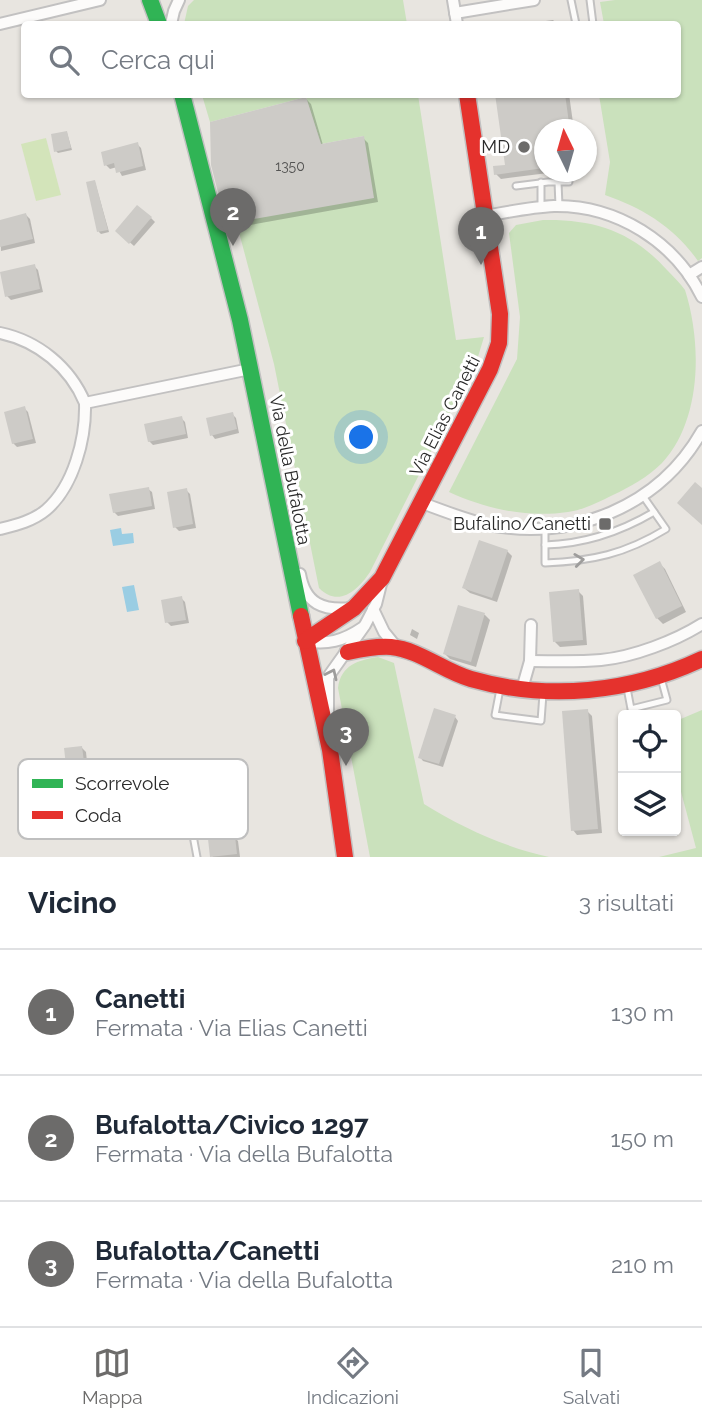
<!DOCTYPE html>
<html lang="it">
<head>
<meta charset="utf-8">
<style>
	:root { --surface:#fff; --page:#f6f6f7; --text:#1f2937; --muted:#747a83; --line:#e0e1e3; --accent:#6c6b6a }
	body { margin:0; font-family:Raleway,sans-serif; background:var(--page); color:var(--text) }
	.controls { position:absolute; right:21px; bottom:21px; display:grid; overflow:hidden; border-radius:7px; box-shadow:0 2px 5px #0004 }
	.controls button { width:63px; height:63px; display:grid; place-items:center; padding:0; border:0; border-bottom:2px solid var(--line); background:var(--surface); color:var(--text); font:35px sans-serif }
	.compass { position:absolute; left:534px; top:119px; width:63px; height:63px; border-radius:50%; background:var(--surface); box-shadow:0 2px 5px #0004; rotate:355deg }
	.you { position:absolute; left:362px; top:438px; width:24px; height:24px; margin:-18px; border:5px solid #fff; border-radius:50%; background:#1a73e8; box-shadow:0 0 0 10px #1a73e833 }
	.badge { display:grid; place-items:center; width:46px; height:46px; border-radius:50%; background:var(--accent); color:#fff; font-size:23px; font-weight:700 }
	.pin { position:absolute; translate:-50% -58px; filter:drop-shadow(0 2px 4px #0008) }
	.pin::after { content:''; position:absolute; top:37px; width:24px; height:21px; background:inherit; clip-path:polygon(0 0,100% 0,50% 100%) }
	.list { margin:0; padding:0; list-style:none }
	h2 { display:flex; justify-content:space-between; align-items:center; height:91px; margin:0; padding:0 28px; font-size:30px }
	h2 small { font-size:23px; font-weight:400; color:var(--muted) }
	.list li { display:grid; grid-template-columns:46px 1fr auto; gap:21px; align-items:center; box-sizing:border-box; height:126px; padding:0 28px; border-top:2px solid var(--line) }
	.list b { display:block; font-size:26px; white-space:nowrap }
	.list p { margin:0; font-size:23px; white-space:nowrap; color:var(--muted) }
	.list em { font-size:23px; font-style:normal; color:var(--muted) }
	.icon { flex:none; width:38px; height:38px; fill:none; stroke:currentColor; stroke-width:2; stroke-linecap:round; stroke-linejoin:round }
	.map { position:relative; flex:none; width:702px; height:857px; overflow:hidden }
	.search { position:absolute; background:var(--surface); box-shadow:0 2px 5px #0004; left:21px; right:21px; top:21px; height:77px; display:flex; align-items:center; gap:18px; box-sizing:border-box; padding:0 24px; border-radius:7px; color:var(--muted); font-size:26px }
	.sheet { height:469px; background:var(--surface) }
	nav { display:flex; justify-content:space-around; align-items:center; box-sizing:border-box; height:98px; border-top:2px solid var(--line); background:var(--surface); font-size:19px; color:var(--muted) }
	nav a { display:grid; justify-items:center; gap:4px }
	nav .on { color:var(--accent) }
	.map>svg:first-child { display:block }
</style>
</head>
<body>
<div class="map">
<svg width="702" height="857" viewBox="0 0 702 857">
	<rect width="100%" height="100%" fill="#e8e5e0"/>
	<g fill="#cae1bc">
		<polygon points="194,0 403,0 407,24 184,24 188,6"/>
		<path d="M 615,0 L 702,0 L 702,258 L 698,261 C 675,228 643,208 605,195 L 610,162 L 599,95 L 678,94 L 678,24 L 604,24 L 600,2 Z"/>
		<path d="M 202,95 L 418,95 L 456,340 L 484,337 L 477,360 L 370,572 C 358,590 339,608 319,588 L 274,364 L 236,221 L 364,136 L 321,144 L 306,97 L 210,122 Z"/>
		<path d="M 543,220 C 594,219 632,231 667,270 C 673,276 680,283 685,290 C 702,343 702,420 662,463 C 648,477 630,487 613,495 C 599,502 583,510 568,512 C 527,518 486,509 449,492 L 517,359 L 520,317 L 509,233 L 516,225 Z"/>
		<path d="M 378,657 L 394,663 L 424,804 C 463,828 504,847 549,857 L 370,857 L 338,688 C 341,665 358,660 378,657 Z"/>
		<polygon points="702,710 702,857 659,857 696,848 676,773 676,721"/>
	</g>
	<polygon fill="#d3e4ba" points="46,138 61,195 36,201 21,144"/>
	<g fill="#9acde3">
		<polygon points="121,528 122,534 133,533 134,543 113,546 110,530"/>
		<polygon points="134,585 139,610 127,612 122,587"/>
	</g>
	<g fill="#0003">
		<polygon points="553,20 557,24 524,24"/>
		<polygon points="497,94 569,94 574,130 544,130 544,172 556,172 501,179 496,174 507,166"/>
		<polygon points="306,99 311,104 323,145 363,138 368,143 378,202 233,228 228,223"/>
		<polygon points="67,133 72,150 58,153 56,151"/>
		<polygon points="137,144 141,148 146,170 122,176 117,167 110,169 106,165"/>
		<polygon points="95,182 109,232 101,234 99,232"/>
		<polygon points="26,215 30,219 35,243 1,251 0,221"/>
		<polygon points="151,218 155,222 134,246 117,231"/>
		<polygon points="34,266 38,270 43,292 11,300 7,296"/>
		<polygon points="24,408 28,412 36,443 17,447 13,443"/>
		<polygon points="232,414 236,418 239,433 215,439 212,435"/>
		<polygon points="181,418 185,422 188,438 153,445 149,441"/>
		<polygon points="148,489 152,492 155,509 118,516 114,512"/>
		<polygon points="186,490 190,494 196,528 179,531 175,527"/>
		<polygon points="507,551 512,556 497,602 470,593 464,588"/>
		<polygon points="660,564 665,569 686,612 663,624 657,618"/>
		<polygon points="578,591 583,596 587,645 560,647 555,642"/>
		<polygon points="181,598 185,602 189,623 171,626 167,622"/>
		<polygon points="459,607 485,615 490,620 476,667 450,659 445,654"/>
		<polygon points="412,629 419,633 417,639 410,635"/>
		<polygon points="587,711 592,716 602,833 577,835 573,830"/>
		<polygon points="455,717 458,721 443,767 423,761 420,757"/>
		<polygon points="82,748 86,752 90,791 61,819 48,806 70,784"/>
		<polygon points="234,837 238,841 240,857 212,857"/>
	</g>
	<g fill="#cdcbc7">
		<polygon points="495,94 565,94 570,130 544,130 544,168 494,175 493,166 505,165"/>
		<polygon points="306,97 321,144 364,136 374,198 226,224 211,165 210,122"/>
		<polygon points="67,131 71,148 54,152 51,134"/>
		<polygon points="138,142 143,166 116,173 114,163 104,166 101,152"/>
		<polygon points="95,180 108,230 97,232 86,182"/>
		<polygon points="137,205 152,217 129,244 115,231"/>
		<polygon points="26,213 33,239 0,247 0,220"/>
		<polygon points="35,264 40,289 5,297 0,272"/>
		<polygon points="25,406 33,439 12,444 4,412"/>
		<polygon points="233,412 237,429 210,436 206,418"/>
		<polygon points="182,416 186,434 148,442 144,424"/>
		<polygon points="695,482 702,488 702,525 677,503"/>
		<polygon points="149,487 152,506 113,513 109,494"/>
		<polygon points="187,488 193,524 173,528 167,492"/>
		<polygon points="479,540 508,550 492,598 462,588"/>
		<polygon points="660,561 682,606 656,619 633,575"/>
		<polygon points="579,589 583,640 553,642 549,592"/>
		<polygon points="182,596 186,620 165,623 161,600"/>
		<polygon points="458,605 485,613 471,662 443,654"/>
		<polygon points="434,708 456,715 439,764 418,758"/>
		<polygon points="588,709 598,829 571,831 562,711"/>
		<polygon points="82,746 87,786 56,816 45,806 68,783 64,748"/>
		<polygon points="235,836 237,854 210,857 208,839"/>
	</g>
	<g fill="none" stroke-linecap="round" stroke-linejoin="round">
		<g stroke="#c2c1c1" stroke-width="9">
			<g id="lane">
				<polyline points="571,0 576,24"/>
				<polyline points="590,0 593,24"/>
				<polyline points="541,182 541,207"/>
				<polyline points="558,182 559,206"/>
				<polyline points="516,186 548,182 569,182"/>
				<path d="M 545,529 L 545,563 C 592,561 625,554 666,529 L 643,496"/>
				<path d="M 545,545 C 585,544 620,532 654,512"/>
				<polyline points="627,688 631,709 667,700 661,678"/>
				<polyline points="500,689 495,715 541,721 543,694"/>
				<polyline points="192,830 197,857"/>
			</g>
		</g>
		<g stroke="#c2c1c1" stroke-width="14">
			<g id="street">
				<polyline points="453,0 457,24"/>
				<polyline points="455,13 534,0"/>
				<polyline points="0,24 100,0"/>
				<polyline points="171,24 174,11 179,0"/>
				<path d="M 485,216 C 508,212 531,207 554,206 C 617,205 675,242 702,297"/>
				<polyline points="689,275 702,267"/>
				<path d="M 0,333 C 38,341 70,367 85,403 L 250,369"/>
				<path d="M 422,503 C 444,511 466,520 489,525 C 573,541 659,507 702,431"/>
				<path d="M 0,529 C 16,525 33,521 46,510 C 74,486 86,438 85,403"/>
				<path d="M 300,574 C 305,604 323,611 352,608"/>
				<polyline points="373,609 384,632 397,648"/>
				<path d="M 305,641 C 327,645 343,641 362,628"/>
				<path d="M 530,661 C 554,661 577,662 601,660 C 633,657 675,641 702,624"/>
				<polyline points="522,689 530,661 531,625"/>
				<polyline points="328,712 328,677 365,625 376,604 382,580"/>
			</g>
		</g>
		<g stroke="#c2c1c1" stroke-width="19">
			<g id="fast">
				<polyline points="150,0 159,24"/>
				<polyline points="182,94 240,320 301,616"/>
			</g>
		</g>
		<g stroke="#c2c1c1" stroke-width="19">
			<g id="jam">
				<polyline points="301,616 330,750 345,857"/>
				<polyline points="305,641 354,608 382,578 490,369 499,343 500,314 467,94"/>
				<path d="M 348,652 C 362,649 376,646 391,647 C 420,650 443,671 471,679 C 548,701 630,693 702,659"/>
			</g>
		</g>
		<use href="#lane" stroke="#fcfbfa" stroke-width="5"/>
		<use href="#street" stroke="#fcfbfa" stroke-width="10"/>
		<use href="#fast" stroke="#30b455" stroke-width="16"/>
		<use href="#jam" stroke="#e5322d" stroke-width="16"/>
	</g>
	<defs><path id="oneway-chevron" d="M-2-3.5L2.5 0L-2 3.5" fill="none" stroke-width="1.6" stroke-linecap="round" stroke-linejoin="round" transform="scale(1.75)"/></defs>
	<g stroke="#9e9d9c">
		<use href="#oneway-chevron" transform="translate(579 560) rotate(-7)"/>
		<use href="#oneway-chevron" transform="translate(332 674) rotate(-65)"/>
	</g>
	<g fill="#6c6b6a" stroke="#fff" stroke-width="2.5">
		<circle cx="524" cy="147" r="7"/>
		<rect x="598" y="517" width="14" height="14" rx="3.5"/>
	</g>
	<g text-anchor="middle" stroke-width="6" stroke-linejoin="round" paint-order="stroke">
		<g font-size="14" fill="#545453">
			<text x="290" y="171">1350</text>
		</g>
		<g font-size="18" fill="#2a2a2a" stroke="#fff" text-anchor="end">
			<text x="510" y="153">MD</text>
			<text x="591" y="530">Bufalino/Canetti</text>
		</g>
		<g font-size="18" fill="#2a2a2a" stroke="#fff">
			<text transform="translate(445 416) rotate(-63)" y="6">Via Elias Canetti</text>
			<text transform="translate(290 470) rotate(79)" y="6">Via della Bufalotta</text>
		</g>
	</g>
	<rect x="18" y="759" width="230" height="80" rx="10" fill="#fff" stroke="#bfbfbf" stroke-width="2"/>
	<rect x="32" y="779" width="31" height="9" fill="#30b455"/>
	<rect x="32" y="811" width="31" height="8" fill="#e5322d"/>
	<g font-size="19" fill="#2a2a2a">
		<text x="75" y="790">Scorrevole</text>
		<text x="75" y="822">Coda</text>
	</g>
</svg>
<div class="controls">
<button><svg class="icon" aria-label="locate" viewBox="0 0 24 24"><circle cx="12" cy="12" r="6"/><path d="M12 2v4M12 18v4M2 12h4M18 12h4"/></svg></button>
<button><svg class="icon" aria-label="layers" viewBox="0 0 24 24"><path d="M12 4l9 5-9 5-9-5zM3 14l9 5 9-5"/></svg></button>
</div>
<svg class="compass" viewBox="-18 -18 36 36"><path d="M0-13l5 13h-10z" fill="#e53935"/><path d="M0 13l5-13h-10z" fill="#747a83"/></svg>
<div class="you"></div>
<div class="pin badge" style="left:481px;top:265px">1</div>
<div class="pin badge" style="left:233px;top:246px">2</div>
<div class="pin badge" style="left:346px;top:766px">3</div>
<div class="search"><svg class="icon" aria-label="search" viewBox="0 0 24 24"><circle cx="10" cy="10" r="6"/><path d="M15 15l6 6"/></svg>Cerca qui</div>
</div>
<section class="sheet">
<h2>Vicino<small>3 risultati</small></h2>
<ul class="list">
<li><span class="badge">1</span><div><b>Canetti</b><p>Fermata · Via Elias Canetti</p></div><em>130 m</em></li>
<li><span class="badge">2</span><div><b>Bufalotta/Civico 1297</b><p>Fermata · Via della Bufalotta</p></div><em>150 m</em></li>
<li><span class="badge">3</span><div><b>Bufalotta/Canetti</b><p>Fermata · Via della Bufalotta</p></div><em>210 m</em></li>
</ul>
</section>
<nav>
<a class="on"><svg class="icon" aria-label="map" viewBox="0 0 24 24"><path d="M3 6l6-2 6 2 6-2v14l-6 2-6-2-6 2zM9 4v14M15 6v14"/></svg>Mappa</a>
<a><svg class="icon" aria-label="directions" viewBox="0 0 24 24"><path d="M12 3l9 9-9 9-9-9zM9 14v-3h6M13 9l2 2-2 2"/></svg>Indicazioni</a>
<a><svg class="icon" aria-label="saved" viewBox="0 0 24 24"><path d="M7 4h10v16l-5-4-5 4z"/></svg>Salvati</a>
</nav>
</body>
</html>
